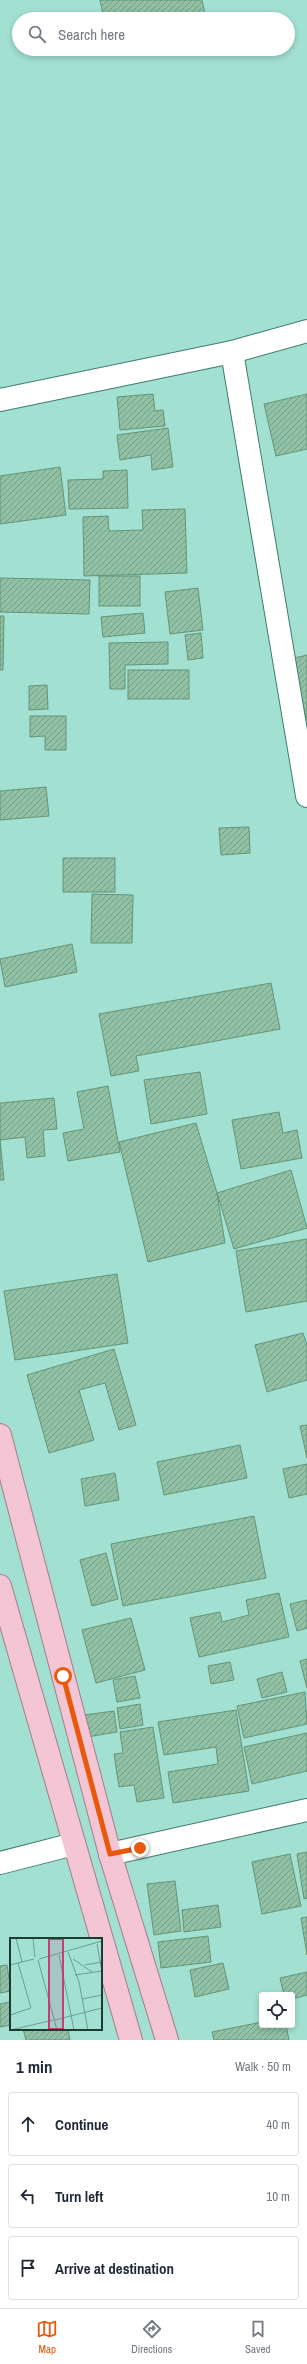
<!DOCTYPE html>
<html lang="en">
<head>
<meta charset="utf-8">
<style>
	:root { --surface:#fff; --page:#f2f2f3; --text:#1f2937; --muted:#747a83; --line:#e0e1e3; --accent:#ea580c }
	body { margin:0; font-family:"Archivo Narrow",sans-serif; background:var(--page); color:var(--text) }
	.controls { position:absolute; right:12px; bottom:12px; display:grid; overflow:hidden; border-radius:4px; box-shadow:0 2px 6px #0003 }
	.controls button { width:36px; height:36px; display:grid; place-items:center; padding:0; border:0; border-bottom:1px solid var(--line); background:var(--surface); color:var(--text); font:20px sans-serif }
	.stop { position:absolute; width:12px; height:12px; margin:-9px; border:3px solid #ea580c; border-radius:50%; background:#fff }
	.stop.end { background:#ea580c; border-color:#fff; box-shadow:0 1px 4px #0008 }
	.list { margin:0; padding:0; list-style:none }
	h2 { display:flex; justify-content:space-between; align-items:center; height:52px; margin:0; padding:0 16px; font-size:17px }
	h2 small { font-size:13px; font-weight:400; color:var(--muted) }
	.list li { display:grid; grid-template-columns:26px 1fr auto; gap:12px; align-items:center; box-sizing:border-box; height:64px; margin:0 8px 8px; padding:0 8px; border:1px solid var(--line); border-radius:4px }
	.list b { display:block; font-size:15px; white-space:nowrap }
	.list em { font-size:13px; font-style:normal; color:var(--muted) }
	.icon { flex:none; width:22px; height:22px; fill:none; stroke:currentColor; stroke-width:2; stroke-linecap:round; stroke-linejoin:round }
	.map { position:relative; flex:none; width:307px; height:2040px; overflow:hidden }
	.search { position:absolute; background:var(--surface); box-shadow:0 2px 6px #0003; left:12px; right:12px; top:12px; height:44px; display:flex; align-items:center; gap:10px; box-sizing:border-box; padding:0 14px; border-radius:22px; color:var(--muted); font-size:15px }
	.sheet { height:268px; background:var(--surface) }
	nav { display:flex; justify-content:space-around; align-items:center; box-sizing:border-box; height:56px; border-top:1px solid var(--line); background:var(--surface); font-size:11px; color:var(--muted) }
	nav a { display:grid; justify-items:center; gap:2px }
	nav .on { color:var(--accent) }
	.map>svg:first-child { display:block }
</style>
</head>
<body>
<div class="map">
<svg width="307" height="2040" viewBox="0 0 307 2040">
	<defs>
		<pattern id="building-hatch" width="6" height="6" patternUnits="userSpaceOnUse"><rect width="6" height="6" fill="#90c1a4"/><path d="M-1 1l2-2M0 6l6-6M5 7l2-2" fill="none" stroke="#759e86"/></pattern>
	</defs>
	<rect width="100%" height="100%" fill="#a2e0d2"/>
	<g fill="url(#building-hatch)" stroke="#649478">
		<polygon points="100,0 202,0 206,19 104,19"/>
		<polygon points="153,394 155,411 163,410 165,426 120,430 117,397"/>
		<polygon points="307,394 307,449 276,456 264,404"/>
		<polygon points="168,428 173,467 152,470 151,455 120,460 117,435"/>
		<polygon points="60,467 66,515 0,524 0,476"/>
		<polygon points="127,470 128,508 69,509 68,480 103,479 103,471"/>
		<polygon points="185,509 187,573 84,576 83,517 108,516 109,531 143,530 142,510"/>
		<rect x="99" y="576" width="41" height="30"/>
		<polygon points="0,578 90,580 89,614 0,612"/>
		<polygon points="198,588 203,630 170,634 165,592"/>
		<polygon points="143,613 145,633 103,637 101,617"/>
		<polygon points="0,616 4,616 3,670 0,670"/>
		<polygon points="201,633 203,658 188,660 185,635"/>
		<polygon points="168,642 168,664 125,665 125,689 110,689 109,643"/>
		<polygon points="307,655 307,721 290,659"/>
		<rect x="128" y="670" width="61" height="29"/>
		<polygon points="47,685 48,709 29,710 29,686"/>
		<polygon points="30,716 66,716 66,750 45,750 45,736 30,737"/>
		<polygon points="46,787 49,816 0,820 0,791"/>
		<polygon points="249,827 250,853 221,855 219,828"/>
		<rect x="63" y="858" width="52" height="34"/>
		<polygon points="92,894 133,895 132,943 91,943"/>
		<polygon points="72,944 77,972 5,987 0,959"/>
		<polygon points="271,983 280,1029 136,1056 139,1071 111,1076 99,1014"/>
		<polygon points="200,1072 207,1114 151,1124 144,1080"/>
		<polygon points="108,1086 120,1152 68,1161 63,1133 84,1129 77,1092"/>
		<polygon points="54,1098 57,1129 43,1130 45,1156 27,1158 25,1137 0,1140 4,1180 0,1180 0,1103"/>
		<polygon points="279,1112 283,1133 297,1130 302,1158 241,1169 232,1120"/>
		<polygon points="196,1123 217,1193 225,1243 148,1262 119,1142"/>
		<polygon points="291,1170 307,1228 234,1249 217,1193"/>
		<polygon points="307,1239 307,1301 246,1312 236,1251"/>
		<polygon points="117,1274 128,1343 15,1360 4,1291"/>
		<polygon points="303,1333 307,1345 307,1380 267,1392 255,1345"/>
		<polygon points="114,1349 136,1425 119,1430 105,1383 79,1390 94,1440 49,1453 27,1375"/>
		<polygon points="307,1425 307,1458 300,1426"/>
		<polygon points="240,1445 247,1478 164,1495 157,1462"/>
		<polygon points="307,1464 307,1494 289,1498 283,1469"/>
		<polygon points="115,1473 119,1500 85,1506 81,1479"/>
		<polygon points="254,1516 266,1578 123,1606 111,1544"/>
		<polygon points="106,1553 118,1599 92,1606 80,1560"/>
		<polygon points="279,1593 289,1637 199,1657 190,1618 220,1612 222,1622 249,1615 246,1600"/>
		<polygon points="307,1600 307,1628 297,1631 290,1604"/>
		<polygon points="131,1618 145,1670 96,1683 82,1630"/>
		<polygon points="307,1659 307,1688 300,1661"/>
		<polygon points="230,1662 234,1680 211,1684 208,1666"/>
		<polygon points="282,1672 287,1692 262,1698 257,1679"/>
		<polygon points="135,1676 140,1698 117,1702 113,1680"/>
		<polygon points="305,1692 307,1724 244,1738 237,1706"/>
		<polygon points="140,1704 143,1725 120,1729 117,1708"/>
		<polygon points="236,1710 249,1791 173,1803 168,1772 218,1764 216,1747 164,1755 158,1722"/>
		<polygon points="114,1711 117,1732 87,1737 84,1715"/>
		<polygon points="153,1727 164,1798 137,1802 134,1785 119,1787 114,1754 123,1753 120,1732"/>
		<polygon points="307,1733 307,1771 252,1784 244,1747"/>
		<polygon points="307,1852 307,1898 304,1899 297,1854"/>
		<polygon points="290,1854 301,1906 262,1914 252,1862"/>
		<polygon points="175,1881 181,1931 154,1935 147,1884"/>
		<polygon points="218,1905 221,1927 184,1932 182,1910"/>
		<polygon points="307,1917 307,1955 301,1918"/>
		<polygon points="208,1936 211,1962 161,1968 158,1942"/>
		<polygon points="223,1963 229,1989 195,1997 190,1970"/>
		<polygon points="7,1965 11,1991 0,1993 0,1966"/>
		<polygon points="307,1972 307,1995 292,1999 292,1995 284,1995 280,1978"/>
		<polygon points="10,2002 11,2025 0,2027 0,2004"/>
		<polygon points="262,2022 262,2025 286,2025 289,2040 214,2040 212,2032"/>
		<polygon points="23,2029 68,2029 70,2040 26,2040"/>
	</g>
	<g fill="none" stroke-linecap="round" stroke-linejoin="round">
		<g stroke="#3f7c6f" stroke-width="24">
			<g id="minor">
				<polyline points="232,352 307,796"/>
				<polyline points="0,400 232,352 307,331"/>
				<polyline points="110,1854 307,1810"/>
				<polyline points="0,1863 74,1844"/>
			</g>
		</g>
		<g stroke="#a57c8a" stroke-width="24">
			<g id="major">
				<polyline points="0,1435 110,1854 167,2040"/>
				<polyline points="0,1586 131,2040"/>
			</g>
		</g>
		<use href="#minor" stroke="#fff" stroke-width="22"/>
		<use href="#major" stroke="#f4c6d5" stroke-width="22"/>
	</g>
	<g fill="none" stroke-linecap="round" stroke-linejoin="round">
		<polyline stroke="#ea580c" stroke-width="5" points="63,1676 110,1854 140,1848"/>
	</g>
	<g transform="translate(10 1938)">
		<rect width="92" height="92" fill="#a2e0d2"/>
		<path fill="none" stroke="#6e9d92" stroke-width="1" d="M 6,0 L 12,24M 23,0 L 25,19M 87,6 L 92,34M 58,14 L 69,44 L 78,92M 49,17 L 64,92M 29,21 L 92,3M 63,21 L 82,34M 28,22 L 47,92M 0,27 L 24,21M 75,27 L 92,24M 65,37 L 92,33M 72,61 L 92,57M 0,77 L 21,70 L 8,25M 45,82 L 92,70M 1,92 L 43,82"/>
		<path fill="#c73d78" fill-opacity="0.15" stroke="#c73d78" stroke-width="2" d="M 39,1 L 53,1 L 53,91 L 39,91 Z"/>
		<rect width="92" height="92" fill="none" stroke="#1f3933" stroke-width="2"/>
	</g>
</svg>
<div class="controls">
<button><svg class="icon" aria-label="locate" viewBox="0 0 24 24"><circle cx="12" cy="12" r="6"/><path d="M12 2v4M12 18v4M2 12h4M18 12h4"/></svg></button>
</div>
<div class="stop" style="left:63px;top:1676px"></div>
<div class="stop end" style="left:140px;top:1848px"></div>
<div class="search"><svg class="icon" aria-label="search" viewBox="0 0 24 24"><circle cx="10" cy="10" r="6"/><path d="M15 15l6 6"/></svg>Search here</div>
</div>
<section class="sheet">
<h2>1 min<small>Walk · 50 m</small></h2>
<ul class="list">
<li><svg class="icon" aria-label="ahead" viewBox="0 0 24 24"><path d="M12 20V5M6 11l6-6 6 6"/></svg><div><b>Continue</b></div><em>40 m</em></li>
<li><svg class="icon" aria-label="left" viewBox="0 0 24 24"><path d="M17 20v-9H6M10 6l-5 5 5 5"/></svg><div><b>Turn left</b></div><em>10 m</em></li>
<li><svg class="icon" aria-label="arrive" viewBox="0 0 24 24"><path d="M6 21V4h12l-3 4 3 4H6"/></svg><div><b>Arrive at destination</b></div></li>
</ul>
</section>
<nav>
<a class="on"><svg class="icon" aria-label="map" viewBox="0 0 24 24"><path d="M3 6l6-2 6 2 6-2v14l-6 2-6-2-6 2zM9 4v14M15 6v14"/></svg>Map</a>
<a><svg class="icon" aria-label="directions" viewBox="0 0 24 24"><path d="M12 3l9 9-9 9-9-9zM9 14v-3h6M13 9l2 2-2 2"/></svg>Directions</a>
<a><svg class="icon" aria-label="saved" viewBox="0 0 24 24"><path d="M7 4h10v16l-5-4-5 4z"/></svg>Saved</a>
</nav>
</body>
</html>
